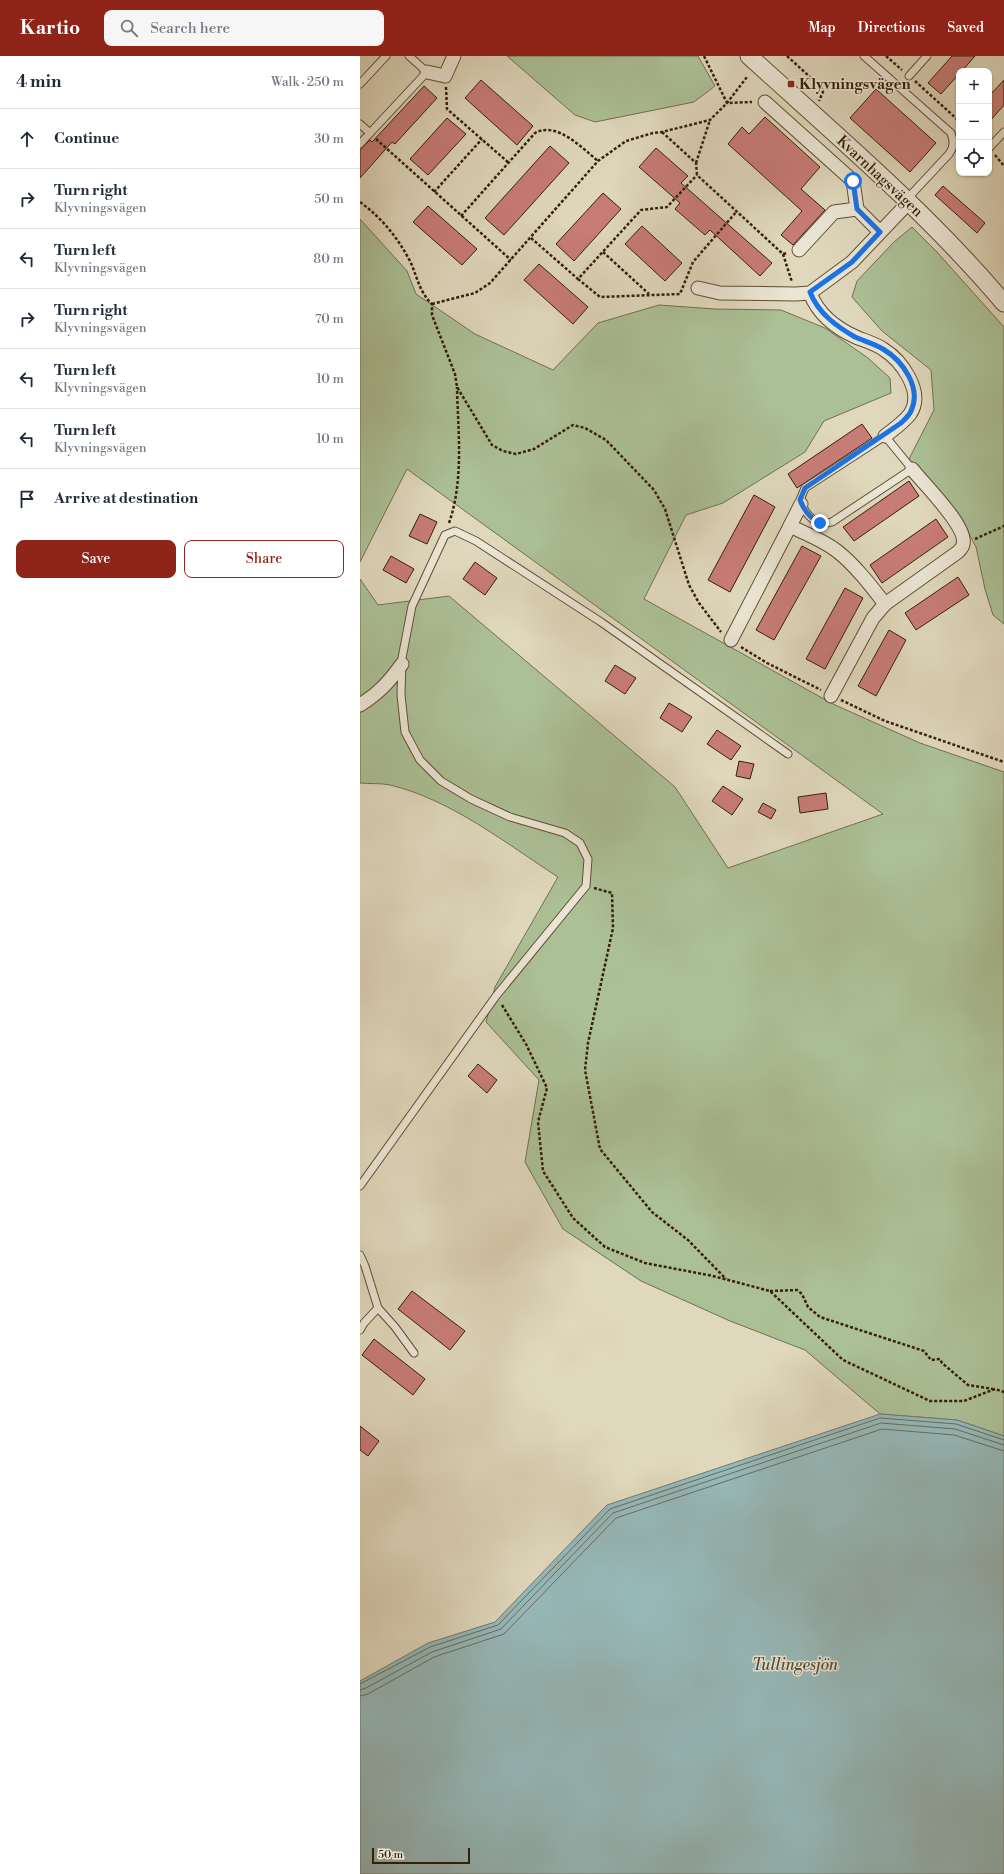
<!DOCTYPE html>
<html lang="en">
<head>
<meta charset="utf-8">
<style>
	:root { --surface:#fff; --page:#f6f6f7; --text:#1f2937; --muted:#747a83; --line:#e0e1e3; --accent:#8f2418 }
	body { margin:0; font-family:"Libre Bodoni",serif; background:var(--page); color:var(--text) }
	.controls { position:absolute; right:12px; top:12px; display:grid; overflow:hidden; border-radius:8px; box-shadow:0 1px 3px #0004 }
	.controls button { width:36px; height:36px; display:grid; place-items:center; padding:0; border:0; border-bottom:1px solid var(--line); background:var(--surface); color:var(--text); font:20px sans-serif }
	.scale { position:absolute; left:12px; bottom:10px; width:98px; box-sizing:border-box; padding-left:4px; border:2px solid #361f08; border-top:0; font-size:11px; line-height:14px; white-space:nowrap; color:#361f08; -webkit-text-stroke:3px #ebe6d4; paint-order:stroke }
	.stop { position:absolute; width:12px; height:12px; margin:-9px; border:3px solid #1a73e8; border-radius:50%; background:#fff }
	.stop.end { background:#1a73e8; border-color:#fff; box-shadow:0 1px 4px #0008 }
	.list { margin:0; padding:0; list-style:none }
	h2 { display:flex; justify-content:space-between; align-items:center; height:52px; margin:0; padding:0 16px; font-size:17px }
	h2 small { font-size:13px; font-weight:400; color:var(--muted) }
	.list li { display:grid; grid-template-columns:26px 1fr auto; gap:12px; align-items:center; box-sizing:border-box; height:60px; padding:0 16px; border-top:1px solid var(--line) }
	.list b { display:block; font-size:15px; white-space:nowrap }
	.list p { margin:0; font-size:13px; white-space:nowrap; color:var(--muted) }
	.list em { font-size:13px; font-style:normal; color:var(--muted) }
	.actions { display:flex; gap:8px; padding:12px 16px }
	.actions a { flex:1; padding:9px 0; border:1px solid var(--accent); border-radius:8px; text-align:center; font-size:14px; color:var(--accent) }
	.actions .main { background:var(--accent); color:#fff }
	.icon { flex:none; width:22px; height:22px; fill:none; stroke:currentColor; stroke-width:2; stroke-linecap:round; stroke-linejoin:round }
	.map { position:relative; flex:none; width:644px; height:1818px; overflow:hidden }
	header { display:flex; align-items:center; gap:24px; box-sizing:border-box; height:56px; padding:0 20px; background:var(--accent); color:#fff }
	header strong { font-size:19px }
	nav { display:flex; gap:22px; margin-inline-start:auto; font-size:14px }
	.search { width:280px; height:36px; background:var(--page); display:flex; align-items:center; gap:10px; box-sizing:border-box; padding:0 14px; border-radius:8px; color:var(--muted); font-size:15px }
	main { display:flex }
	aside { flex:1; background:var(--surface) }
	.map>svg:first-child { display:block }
</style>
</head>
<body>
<header>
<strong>Kartio</strong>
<div class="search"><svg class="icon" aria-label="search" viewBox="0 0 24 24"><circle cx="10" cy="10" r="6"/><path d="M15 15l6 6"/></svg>Search here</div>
<nav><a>Map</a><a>Directions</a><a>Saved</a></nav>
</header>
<main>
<aside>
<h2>4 min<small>Walk · 250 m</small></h2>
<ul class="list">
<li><svg class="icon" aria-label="ahead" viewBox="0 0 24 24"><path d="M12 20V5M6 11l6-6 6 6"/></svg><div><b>Continue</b></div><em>30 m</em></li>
<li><svg class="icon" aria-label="right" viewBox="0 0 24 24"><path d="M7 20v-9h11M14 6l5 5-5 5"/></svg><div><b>Turn right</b><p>Klyvningsvägen</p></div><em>50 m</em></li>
<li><svg class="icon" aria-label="left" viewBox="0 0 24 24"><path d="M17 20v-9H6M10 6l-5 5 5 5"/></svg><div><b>Turn left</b><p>Klyvningsvägen</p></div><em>80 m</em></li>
<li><svg class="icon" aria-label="right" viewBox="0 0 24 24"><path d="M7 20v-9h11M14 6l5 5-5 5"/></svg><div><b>Turn right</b><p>Klyvningsvägen</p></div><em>70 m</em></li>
<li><svg class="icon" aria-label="left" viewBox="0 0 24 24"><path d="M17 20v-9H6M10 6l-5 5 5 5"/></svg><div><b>Turn left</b><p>Klyvningsvägen</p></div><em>10 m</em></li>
<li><svg class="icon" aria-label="left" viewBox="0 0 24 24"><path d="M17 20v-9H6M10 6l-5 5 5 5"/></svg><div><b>Turn left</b><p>Klyvningsvägen</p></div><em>10 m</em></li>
<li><svg class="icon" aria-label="arrive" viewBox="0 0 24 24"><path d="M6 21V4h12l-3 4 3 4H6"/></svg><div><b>Arrive at destination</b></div></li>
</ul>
<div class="actions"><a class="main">Save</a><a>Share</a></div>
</aside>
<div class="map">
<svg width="644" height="1818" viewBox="0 0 644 1818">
	<rect width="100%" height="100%" fill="#e0d8bd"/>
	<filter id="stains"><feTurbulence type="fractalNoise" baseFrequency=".005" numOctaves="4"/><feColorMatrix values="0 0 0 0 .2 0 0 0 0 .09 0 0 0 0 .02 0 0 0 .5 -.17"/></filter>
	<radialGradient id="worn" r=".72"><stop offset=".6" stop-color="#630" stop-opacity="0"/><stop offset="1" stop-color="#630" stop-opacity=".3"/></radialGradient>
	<g fill="#acc096" stroke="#71704f">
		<polygon points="147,0 338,0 355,30 334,46 235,66 215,59"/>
		<path d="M 0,163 L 47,215 L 56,238 L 115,278 L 193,314 L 238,267 L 299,249 L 355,253 L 421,254 L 465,272 L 508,302 L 530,322 L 531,337 L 464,365 L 445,396 L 363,447 L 326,459 L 284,543 L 473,648 L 560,687 L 644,716 L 644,1380 L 597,1364 L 520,1358 L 445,1294 L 370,1265 L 281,1225 L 203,1173 L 165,1106 L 179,1024 L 126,966 L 135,931 L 198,821 C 147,788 90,743 30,729 C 21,727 10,728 0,727 L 0,523 L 18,549 L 89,540 L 315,731 L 368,812 L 523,758 L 47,413 L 0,506 Z"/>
		<polygon points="552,171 576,195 644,271 644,568 633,559 625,533 616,491 602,465 549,403 574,354 571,314 522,275 492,241 497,225 534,186"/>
	</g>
	<polygon fill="#96b8b8" stroke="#707b72" points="520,1358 597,1364 644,1380 644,1818 0,1818 0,1625 68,1587 135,1566 247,1449"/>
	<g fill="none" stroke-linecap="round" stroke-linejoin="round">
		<g stroke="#666c60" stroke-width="1">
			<polyline points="0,1628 70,1591 138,1569 250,1453 520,1362 596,1368 644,1384"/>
			<polyline points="0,1634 6,1632 72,1596 141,1573 253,1457 521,1367 595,1373 644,1389"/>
			<polyline points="0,1640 8,1638 74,1601 144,1578 256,1462 522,1373 594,1379 644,1395"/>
		</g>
	</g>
	<g fill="#c87c77" stroke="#361f08">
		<polygon points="592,0 615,0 602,15 599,15 599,18 581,38 568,27"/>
		<polygon points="121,24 173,70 157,89 105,42"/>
		<polygon points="644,24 644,49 629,66 629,40"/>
		<polygon points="64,30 77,42 35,88 32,86 0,122 0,94 10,84 12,86"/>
		<polygon points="516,33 576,87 550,116 490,62"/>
		<polygon points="405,61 460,111 441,133 465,154 433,189 421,179 442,155 368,88 382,71 389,78"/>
		<polygon points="87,62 106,78 68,119 50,103"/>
		<polygon points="190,90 209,107 144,179 125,162"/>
		<polygon points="296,92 328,120 321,127 412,207 400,220 350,174 345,179 315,153 320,147 279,111"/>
		<polygon points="583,130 625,167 617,177 575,139"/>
		<polygon points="243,137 261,153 214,205 196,188"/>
		<polygon points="68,150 117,193 102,209 53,166"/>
		<polygon points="282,170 322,207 305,225 265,188"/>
		<polygon points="179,208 228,251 213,268 164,224"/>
		<polygon points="502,368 512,382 437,432 428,418"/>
		<polygon points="549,425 559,440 494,485 483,471"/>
		<polygon points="394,439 415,451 370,536 348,524"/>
		<polygon points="60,458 77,466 67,488 49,480"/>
		<polygon points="576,463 588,481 522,527 510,509"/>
		<polygon points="442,490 461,500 414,584 396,574"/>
		<polygon points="31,500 54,513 46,527 23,514"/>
		<polygon points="115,506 137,522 125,539 103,523"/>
		<polygon points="598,521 609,539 556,574 545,557"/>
		<polygon points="485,532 503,542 465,613 446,603"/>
		<polygon points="529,574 546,584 516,640 498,630"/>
		<polygon points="255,609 276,622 265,638 245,625"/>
		<polygon points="309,647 332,661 322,676 300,662"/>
		<polygon points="357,674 381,690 371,704 347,688"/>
		<polygon points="379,705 394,708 390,723 376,720"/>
		<polygon points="363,730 383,743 372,759 352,745"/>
		<polygon points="466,737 468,753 440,757 438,741"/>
		<polygon points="403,747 416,754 411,763 398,756"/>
		<polygon points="118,1008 137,1024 127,1037 108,1020"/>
		<polygon points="52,1235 105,1275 90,1294 38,1253"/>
		<polygon points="14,1283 65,1323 53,1339 2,1299"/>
		<polygon points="0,1370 19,1385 8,1400 0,1394"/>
	</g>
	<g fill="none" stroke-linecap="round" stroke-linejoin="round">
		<g stroke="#604d35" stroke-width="9">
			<g id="service">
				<path d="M 504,0 L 591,77 C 594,86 594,91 589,98 L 546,144"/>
				<polyline points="549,20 567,0"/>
				<polyline points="0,28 26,0"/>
				<polyline points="0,68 10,77 67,16 49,0"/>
				<polyline points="0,88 10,77"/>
				<polyline points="629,92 644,76"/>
				<path d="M 525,380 L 552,413 L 472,466 C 455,471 445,458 440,444 L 445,432 Z"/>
				<polyline points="0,1130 136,940 226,830 228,803 220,787 205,777 150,761 111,743 81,725 60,704 45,676 41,639 42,602 52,550 85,479 95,475 116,485 241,566 428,698"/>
				<polyline points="0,1199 5,1210 18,1252 4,1267 0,1274"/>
				<polyline points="18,1252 35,1271 54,1297"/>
			</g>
		</g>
		<g stroke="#604d35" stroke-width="15">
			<g id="minor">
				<polyline points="67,16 85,20 94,0"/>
				<polyline points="405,46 493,125 497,153 520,176"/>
				<polyline points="439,194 474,156 497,153"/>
				<polyline points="338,232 360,237 436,238 450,237 492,206 549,146"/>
				<path d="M 450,237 C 458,258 477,273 498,282 C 506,285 516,288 523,293 C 541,304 565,336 550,358 C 543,367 534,373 525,380"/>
				<polyline points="430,470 441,448"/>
				<path d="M 371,584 L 430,470 C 446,478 463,484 477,495 C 495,509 511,530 525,548"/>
				<path d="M 471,640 L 513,562 L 525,548 L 598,496 C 600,494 603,491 603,488 C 608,471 563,427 552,413"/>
				<path d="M 0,649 C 19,637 29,626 42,608"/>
			</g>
		</g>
		<g stroke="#604d35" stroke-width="19">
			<path id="tertiary" d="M 389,0 C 477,80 567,156 644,247"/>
		</g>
		<g stroke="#361f08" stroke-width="2.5" stroke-dasharray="3 2" stroke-linecap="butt">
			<polyline points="344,0 367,47 392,46"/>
			<polyline points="427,0 460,30 463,36 459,45"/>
			<polyline points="526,0 542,14"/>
			<polyline points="555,25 599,65"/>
			<polyline points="86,31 87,53 149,107"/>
			<polyline points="302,76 336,107 337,119 423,198 427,197"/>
			<polyline points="16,83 151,204"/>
			<polyline points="635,99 644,110"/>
			<polyline points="336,107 350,64"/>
			<polyline points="74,136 122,83"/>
			<path d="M 0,146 C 23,163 38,182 51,207 C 57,221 60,237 72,248 L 72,259 L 95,318 L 97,331 L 132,389 L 143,395 L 156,398 L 174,393 L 213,369 L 225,372 L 246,384 L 294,434 L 305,453 L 329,529 L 339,547 L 361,576"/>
			<path d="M 101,160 L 175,77 C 197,65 222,92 238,105"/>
			<polyline points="171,182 218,223 281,154 307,151 337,119"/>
			<polyline points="243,196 289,238"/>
			<polyline points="423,198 432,226"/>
			<polyline points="218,223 240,241 320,238 333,206 377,155"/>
			<polyline points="72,248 115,237 130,227 238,105 266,85 293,77 302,76 350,64 367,47 387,21"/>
			<path d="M 89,467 C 104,424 98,376 97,331"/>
			<polyline points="615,483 644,470"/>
			<polyline points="381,591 407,607 461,634"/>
			<polyline points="481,644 525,665 644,706"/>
			<polyline points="234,832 252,837 253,872 228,987 225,1014 240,1093 292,1156 328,1184 366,1223"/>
			<polyline points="142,949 166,988 187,1032 178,1066 183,1115 213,1162 245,1191 285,1207 353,1220 410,1235 483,1304 570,1345 604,1345 635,1333 644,1336"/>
			<polyline points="410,1235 437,1234 442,1238 448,1251 460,1261 564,1295 571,1304 580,1303 582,1307 608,1329 633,1333"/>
		</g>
		<use href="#service" stroke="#ebe6d4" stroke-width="7"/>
		<use href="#minor" stroke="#ebe6d4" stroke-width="13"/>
		<use href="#tertiary" stroke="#ebe6d4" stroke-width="17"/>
	</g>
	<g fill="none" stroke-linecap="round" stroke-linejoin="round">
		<path stroke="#1a73e8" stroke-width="5" d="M 460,467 C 449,462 444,454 440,444 L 445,432 L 541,367 C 544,364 549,360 551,355 C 562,332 543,305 523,293 C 515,288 504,285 495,281 C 476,270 458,257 450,236 L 492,206 L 520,176 L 497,153 L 493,125"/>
	</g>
	<rect fill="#8f2418" stroke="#ebe6d4" stroke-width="1.5" x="427" y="24" width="8" height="8" rx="2"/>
	<g text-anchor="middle" stroke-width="3" stroke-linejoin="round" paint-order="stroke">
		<g font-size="15" font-weight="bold" fill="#361f08" stroke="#ebe6d4" text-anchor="start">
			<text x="439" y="33">Klyvningsvägen</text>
		</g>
		<g font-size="15" fill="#361f08" stroke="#ebe6d4">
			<text transform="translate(520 120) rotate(43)" y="5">Kvarnhagsvägen</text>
		</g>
		<g font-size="16" font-style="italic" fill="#534d3d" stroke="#ebe6d4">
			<text x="435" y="1614">Tullingesjön</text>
		</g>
	</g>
	<rect width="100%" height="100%" filter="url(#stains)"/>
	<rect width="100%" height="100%" fill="url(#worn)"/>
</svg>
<div class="controls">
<button>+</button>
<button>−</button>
<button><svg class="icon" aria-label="locate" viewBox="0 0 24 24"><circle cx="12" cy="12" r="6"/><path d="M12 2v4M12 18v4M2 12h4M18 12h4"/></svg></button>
</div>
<div class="scale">50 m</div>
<div class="stop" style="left:493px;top:125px"></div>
<div class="stop end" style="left:460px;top:467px"></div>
</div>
</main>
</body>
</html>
